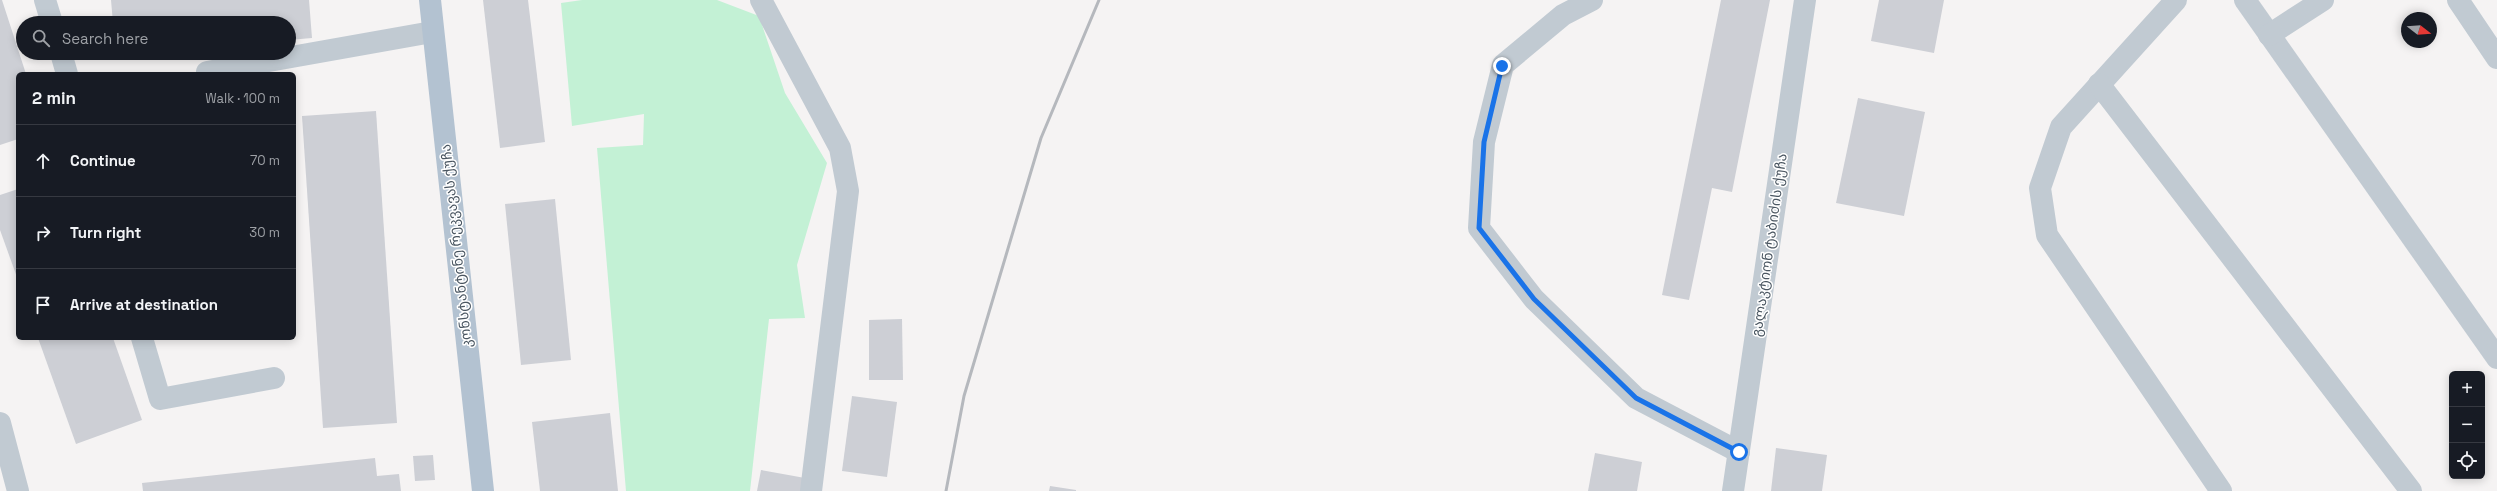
<!DOCTYPE html>
<html lang="en">
<head>
<meta charset="utf-8">
<style>
	:root { --surface:#171b24; --page:#20242c; --text:#f1f3f6; --muted:#9ea1a6; --line:#363941 }
	body { margin:0; font-family:"Space Grotesk","Noto Sans Georgian",sans-serif; background:var(--page); color:var(--text) }
	.controls { position:absolute; right:12px; bottom:12px; display:grid; overflow:hidden; border-radius:6px; box-shadow:0 2px 10px #0003 }
	.controls button { width:36px; height:36px; display:grid; place-items:center; padding:0; border:0; border-bottom:1px solid var(--line); background:var(--surface); color:var(--text); font:20px sans-serif }
	.compass { position:absolute; left:2401px; top:12px; width:36px; height:36px; border-radius:50%; background:var(--surface); box-shadow:0 2px 10px #0003; rotate:107deg }
	.stop { position:absolute; width:12px; height:12px; margin:-9px; border:3px solid #1a73e8; border-radius:50%; background:#fff }
	.stop.end { background:#1a73e8; border-color:#fff; box-shadow:0 1px 4px #0008 }
	.list { margin:0; padding:0; list-style:none }
	h2 { display:flex; justify-content:space-between; align-items:center; height:52px; margin:0; padding:0 16px; font-size:17px }
	h2 small { font-size:13px; font-weight:400; color:var(--muted) }
	.list li { display:grid; grid-template-columns:26px 1fr auto; gap:12px; align-items:center; box-sizing:border-box; height:72px; padding:0 16px; border-top:1px solid var(--line) }
	.list b { display:block; font-size:15px; white-space:nowrap }
	.list em { font-size:13px; font-style:normal; color:var(--muted) }
	.icon { flex:none; width:22px; height:22px; fill:none; stroke:currentColor; stroke-width:2; stroke-linecap:round; stroke-linejoin:round }
	.map { position:relative; flex:none; width:2497px; height:491px; overflow:hidden }
	.search { position:absolute; background:var(--surface); box-shadow:0 2px 10px #0003; left:16px; top:16px; width:280px; height:44px; display:flex; align-items:center; gap:10px; box-sizing:border-box; padding:0 14px; border-radius:22px; color:var(--muted); font-size:15px }
	.panel { position:absolute; background:var(--surface); box-shadow:0 2px 10px #0003; left:16px; top:72px; width:280px; height:268px; border-radius:6px }
	.map>svg:first-child { display:block }
</style>
</head>
<body>
<div class="map">
<svg width="2497" height="491" viewBox="0 0 2497 491">
	<rect width="100%" height="100%" fill="#f5f3f3"/>
	<polygon fill="#c3f1d5" points="582,0 717,0 759,16 785,93 827,163 797,265 805,318 769,319 750,491 626,491 597,148 643,145 644,114 572,126 561,3"/>
	<g fill="#cdcfd5">
		<polygon points="0,0 2,0 26,74 18,74 18,139 0,145"/>
		<polygon points="111,0 309,0 312,38 289,40 289,23 113,23"/>
		<polygon points="483,0 528,0 545,142 500,148"/>
		<polygon points="1721,0 1770,0 1732,192 1712,188 1689,300 1662,295"/>
		<polygon points="1879,0 1944,0 1934,53 1871,41"/>
		<polygon points="116,53 145,53 145,54 116,57"/>
		<polygon points="1858,98 1925,112 1904,216 1836,203"/>
		<polygon points="376,111 397,423 323,428 302,116"/>
		<polygon points="18,189 18,280 0,230 0,195"/>
		<polygon points="555,199 571,360 521,365 505,204"/>
		<polygon points="902,319 903,380 869,380 869,320"/>
		<polygon points="38,338 113,338 142,420 76,444"/>
		<polygon points="852,396 897,402 887,477 842,471"/>
		<polygon points="610,413 618,491 540,491 532,422"/>
		<polygon points="1776,448 1827,455 1822,491 1771,491"/>
		<polygon points="1595,453 1642,462 1637,491 1588,491"/>
		<polygon points="433,455 435,480 415,481 413,456"/>
		<polygon points="375,458 377,476 399,474 401,491 143,491 142,483"/>
		<polygon points="761,470 805,478 802,491 757,491"/>
		<polygon points="1050,486 1076,490 1076,491 1049,491"/>
	</g>
	<g fill="none" stroke-linecap="round" stroke-linejoin="round">
		<g stroke="#c1cad2" stroke-width="22">
			<polyline points="45,0 52,23"/>
			<polyline points="761,0 840,148 848,191 811,491"/>
			<polyline points="1592,0 1563,15 1503,65 1484,142 1479,228 1534,299 1636,398 1739,452"/>
			<polyline points="2176,0 2061,127 2040,188 2047,235 2221,491"/>
			<polyline points="2245,0 2497,358"/>
			<polyline points="2458,0 2497,58"/>
			<polyline points="2269,35 2323,0"/>
			<polyline points="61,53 67,74"/>
			<polyline points="208,74 207,72 432,32"/>
			<polyline points="2099,84 2411,491"/>
			<polyline points="142,338 160,399 274,378"/>
			<polyline points="0,423 18,491"/>
			<polyline points="1733,491 1805,0"/>
		</g>
		<polyline stroke="#b3c2d1" stroke-width="22" points="430,0 483,491"/>
		<polyline stroke="#b5b8bd" stroke-width="3" points="946,491 964,396 1041,138 1099,0"/>
	</g>
	<g fill="none" stroke-linecap="round" stroke-linejoin="round">
		<polyline stroke="#1a73e8" stroke-width="5" points="1502,66 1484,142 1479,228 1534,299 1636,398 1739,452"/>
	</g>
	<g text-anchor="middle" stroke-width="3" stroke-linejoin="round" paint-order="stroke">
		<g font-size="14" fill="#4a5661" stroke="#fff">
			<text transform="translate(1769 245) rotate(-82)" y="5">გალაკტიონ ტაბიძის ქუჩა</text>
			<text transform="translate(456 246) rotate(-96)" y="5">კონსტანტინე რეკვავას ქუჩა</text>
		</g>
	</g>
</svg>
<div class="controls">
<button>+</button>
<button>−</button>
<button><svg class="icon" aria-label="locate" viewBox="0 0 24 24"><circle cx="12" cy="12" r="6"/><path d="M12 2v4M12 18v4M2 12h4M18 12h4"/></svg></button>
</div>
<svg class="compass" viewBox="-18 -18 36 36"><path d="M0-13l5 13h-10z" fill="#e53935"/><path d="M0 13l5-13h-10z" fill="#9ea1a6"/></svg>
<div class="stop" style="left:1739px;top:452px"></div>
<div class="stop end" style="left:1502px;top:66px"></div>
<div class="search"><svg class="icon" aria-label="search" viewBox="0 0 24 24"><circle cx="10" cy="10" r="6"/><path d="M15 15l6 6"/></svg>Search here</div>
<section class="panel">
<h2>2 min<small>Walk · 100 m</small></h2>
<ul class="list">
<li><svg class="icon" aria-label="ahead" viewBox="0 0 24 24"><path d="M12 20V5M6 11l6-6 6 6"/></svg><div><b>Continue</b></div><em>70 m</em></li>
<li><svg class="icon" aria-label="right" viewBox="0 0 24 24"><path d="M7 20v-9h11M14 6l5 5-5 5"/></svg><div><b>Turn right</b></div><em>30 m</em></li>
<li><svg class="icon" aria-label="arrive" viewBox="0 0 24 24"><path d="M6 21V4h12l-3 4 3 4H6"/></svg><div><b>Arrive at destination</b></div></li>
</ul>
</section>
</div>
</body>
</html>
